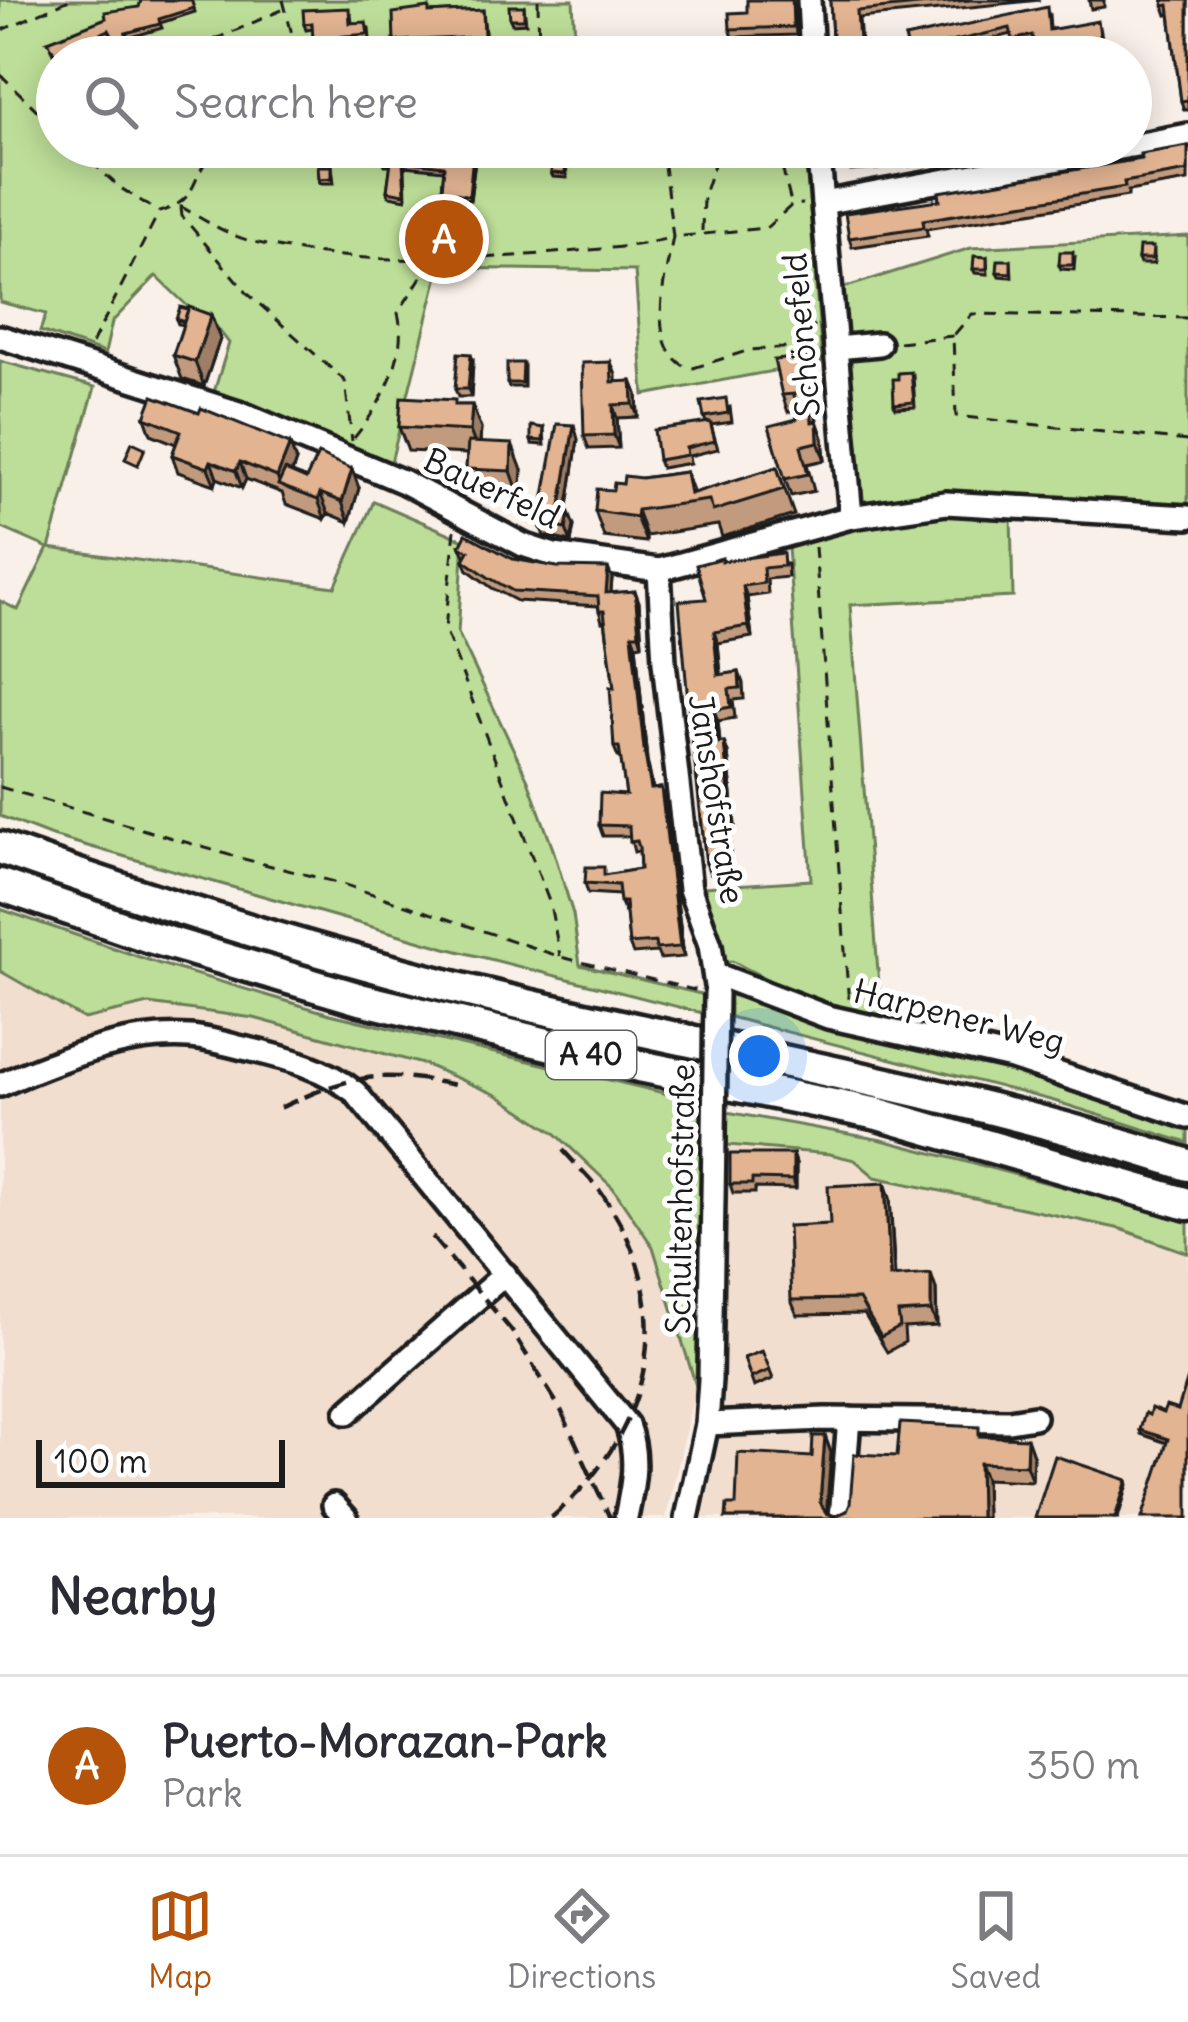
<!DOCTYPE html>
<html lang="en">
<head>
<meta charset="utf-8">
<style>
	:root { --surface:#fff; --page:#f2f2f3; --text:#2b2b33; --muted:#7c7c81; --line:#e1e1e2; --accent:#b45309 }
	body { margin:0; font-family:Delius,sans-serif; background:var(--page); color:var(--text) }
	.scale { position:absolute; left:36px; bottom:30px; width:249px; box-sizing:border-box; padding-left:12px; border:6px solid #1c1c1c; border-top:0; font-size:33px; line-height:42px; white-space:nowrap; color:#1c1c1c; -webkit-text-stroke:9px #fff; paint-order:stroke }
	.you { position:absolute; left:759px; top:1056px; width:42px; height:42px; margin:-30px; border:9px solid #fff; border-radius:50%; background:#1a73e8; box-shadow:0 0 0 18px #1a73e833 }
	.badge { display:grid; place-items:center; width:78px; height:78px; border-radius:50%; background:var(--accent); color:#fff; font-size:39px; font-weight:700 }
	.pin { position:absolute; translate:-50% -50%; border:6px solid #fff; box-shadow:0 3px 12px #0006 }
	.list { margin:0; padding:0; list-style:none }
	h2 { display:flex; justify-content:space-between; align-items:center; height:156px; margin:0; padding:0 48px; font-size:51px }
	h2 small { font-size:39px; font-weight:400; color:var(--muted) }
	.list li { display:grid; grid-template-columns:78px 1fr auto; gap:36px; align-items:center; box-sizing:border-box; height:180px; padding:0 48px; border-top:3px solid var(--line) }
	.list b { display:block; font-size:45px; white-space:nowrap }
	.list p { margin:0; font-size:39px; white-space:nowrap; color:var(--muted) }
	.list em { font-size:39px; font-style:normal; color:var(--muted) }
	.icon { flex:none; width:66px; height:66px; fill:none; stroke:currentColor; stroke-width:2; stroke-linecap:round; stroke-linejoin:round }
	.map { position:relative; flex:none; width:1188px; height:1518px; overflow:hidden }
	.search { position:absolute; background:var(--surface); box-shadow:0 6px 30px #0003; left:36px; right:36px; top:36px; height:132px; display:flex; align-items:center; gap:30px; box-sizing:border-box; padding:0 42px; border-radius:66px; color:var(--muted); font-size:45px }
	.sheet { height:336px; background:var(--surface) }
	nav { display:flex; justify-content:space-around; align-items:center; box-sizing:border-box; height:168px; border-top:3px solid var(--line); background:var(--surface); font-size:33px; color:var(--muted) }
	nav a { display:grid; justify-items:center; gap:6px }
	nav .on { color:var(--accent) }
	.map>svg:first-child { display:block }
</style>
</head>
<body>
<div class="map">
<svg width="1188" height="1518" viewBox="0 0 1188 1518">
	<rect width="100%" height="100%" fill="#f9f0e9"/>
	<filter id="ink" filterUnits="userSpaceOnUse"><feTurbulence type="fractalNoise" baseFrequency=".00833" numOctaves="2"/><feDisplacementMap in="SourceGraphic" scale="24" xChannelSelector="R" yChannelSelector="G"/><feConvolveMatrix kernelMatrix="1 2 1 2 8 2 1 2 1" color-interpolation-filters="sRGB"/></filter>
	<g filter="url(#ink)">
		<g fill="#f2decf">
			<polygon points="797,42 798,57 576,57 576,44"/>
			<polygon points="0,971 83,1019 149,1004 254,1018 426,1065 497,1095 554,1132 613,1188 653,1247 696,1386 666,1518 0,1518"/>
			<polygon points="727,1145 830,1154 855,1160 875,1178 1121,1229 1188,1253 1188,1518 703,1518 724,1419"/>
		</g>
		<g fill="#bdde98" stroke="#6c7d5a" stroke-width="3">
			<polygon points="0,0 573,0 576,57 57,57 57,147 805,147 822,362 644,395 635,271 440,268 391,462 214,392 229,343 208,316 199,317 156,276 112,322 105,353 40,331 46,314 0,302"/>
			<polygon points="1188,236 1188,505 947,492 862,502 843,288 971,248"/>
			<polygon points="0,361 95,387 49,548 335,587 374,501 464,540 458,633 528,780 554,852 573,914 580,965 705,995 702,1013 446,948 49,835 0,816 0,601 18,610 48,548 0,527"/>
			<polygon points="955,515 1011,516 1013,597 850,605 882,1024 819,1006 732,961 725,962 704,887 811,880 788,547 845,531"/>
			<polygon points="0,909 157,963 330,1014 702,1102 696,1386 653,1247 613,1188 554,1132 497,1095 426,1065 254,1018 149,1004 84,1019 0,971"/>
			<polygon points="730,987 1011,1065 1188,1125 1188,1143 1054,1101 730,1017"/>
			<polygon points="727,1112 882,1140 1171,1215 1188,1221 1188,1253 1121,1229 875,1177 855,1160 830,1154 727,1145"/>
		</g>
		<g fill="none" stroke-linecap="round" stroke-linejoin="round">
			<g stroke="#1c1c1c" stroke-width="30">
				<g id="minor">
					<polyline points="809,0 812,57"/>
					<polyline points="1131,146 1188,135"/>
					<polyline points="818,147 851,517"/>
					<polyline points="823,203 1125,147"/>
					<polyline points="0,337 245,415 404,482 523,545 554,555 659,570 851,517 946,503 1188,517"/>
					<polyline points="836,348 879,344"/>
					<polyline points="659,570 664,662 690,889 710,945 716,986"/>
					<polyline points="715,974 828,1017 1012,1058 1188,1117"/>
					<path d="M 0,1085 C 56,1060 126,1033 189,1037 C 209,1038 232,1046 252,1050 C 290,1059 324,1068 355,1092 L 627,1425 C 639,1457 633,1485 626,1518"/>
					<polyline points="347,1413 505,1274"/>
					<polyline points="707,1424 825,1419 1009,1421 1034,1417"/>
					<polyline points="334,1505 346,1518"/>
					<polyline points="687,1518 707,1424 710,1380 714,1137"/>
					<polyline points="841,1518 849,1419"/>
				</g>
			</g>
			<g stroke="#1c1c1c" stroke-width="39">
				<g id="highway">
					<path d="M 0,848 C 167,907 334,959 506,1000 C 734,1054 965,1092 1188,1165"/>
					<polyline points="0,885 150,937 360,999 639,1066 878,1114 1188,1204"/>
				</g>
			</g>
			<g stroke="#1c1c1c" stroke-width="3" stroke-dasharray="12 9" stroke-linecap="butt">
				<polyline points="283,0 298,57"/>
				<polyline points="538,0 539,57"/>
				<polyline points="0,31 69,0"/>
				<polyline points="175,57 284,9"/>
				<polyline points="770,57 792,56"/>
				<polyline points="0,74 57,130"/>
				<polyline points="75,147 119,187 157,211"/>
				<polyline points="652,147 663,158 673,237 766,228 792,205 803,204"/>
				<polyline points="777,147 791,203"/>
				<polyline points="514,168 516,147"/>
				<path d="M 180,206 C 204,220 227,235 254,242 C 353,266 464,261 565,252 C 601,249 638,247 673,237 C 666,275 643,349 690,369 L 750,350 L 783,348 L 815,326"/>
				<polyline points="181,208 182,216 247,293 345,381 352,441"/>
				<polyline points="702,231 703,197 720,147"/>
				<polyline points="1188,318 972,314 953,336 956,416 1188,441"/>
				<polyline points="899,342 953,336"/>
				<path d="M 92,344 L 159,212 C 203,199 187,177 218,147"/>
				<path d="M 354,438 C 380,407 409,355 398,313 L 432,260"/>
				<polyline points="455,530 445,629 550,904 560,956"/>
				<polyline points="815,547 849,1005"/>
				<polyline points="0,787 236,857 343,884 561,957 694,990 695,979"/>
			</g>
			<use href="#minor" stroke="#fff" stroke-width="21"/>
			<use href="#highway" stroke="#fff" stroke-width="30"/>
			<g stroke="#1c1c1c" stroke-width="4.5" stroke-dasharray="18 9" stroke-linecap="butt">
				<path d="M 280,1108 C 354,1073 381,1070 460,1086"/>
				<polyline points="432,1237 511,1330 561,1410 610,1518"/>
				<path d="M 551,1518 C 653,1432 682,1304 600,1191 C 589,1177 575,1164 563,1150"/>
			</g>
			<g stroke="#1c1c1c" stroke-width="30" stroke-linecap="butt">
				<polyline id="minor-bridge" points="714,1137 716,993"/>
			</g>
			<use href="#minor-bridge" stroke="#fff" stroke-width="21"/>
		</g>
		<g fill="#c29b7e" stroke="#1c1c1c" stroke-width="3">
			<polygon points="191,0 195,12 160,23 162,28 128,38 129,42 117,48 111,34 70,53 48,41"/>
			<polygon points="792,0 794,7 796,35 733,37 730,29 747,12"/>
			<polygon points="830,0 1040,0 859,18 862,57 833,57"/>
			<polygon points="1089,0 1104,0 1104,7 1091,9"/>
			<polygon points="1188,0 1188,110 1184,110 1181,101 1170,14 1167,15 1164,6"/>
			<polygon points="524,6 526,23 512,24 510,19"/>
			<polygon points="483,10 486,42 396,46 394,41 429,13"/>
			<polygon points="351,14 352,23 369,28 370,40 316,45 313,29 306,30 304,24"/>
			<polygon points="1049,14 1050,29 1100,27 1105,54 1089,57 1036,57 1033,41 1015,46 1012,34 911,57 905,38"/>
			<polygon points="1188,146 1188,181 1128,191 1128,196 926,229 928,236 852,247 849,238 940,200 1141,159"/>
			<polygon points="846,147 876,147 878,169 851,171"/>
			<polygon points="905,147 1018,147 910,166"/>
			<polygon points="404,148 473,155 475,160 470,200 443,195 442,190 444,170 405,166 406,199 389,196 387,191 391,165 385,165 383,160"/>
			<polygon points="566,161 567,178 553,177 551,173"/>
			<polygon points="332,166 334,183 320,183 319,179"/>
			<polygon points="1154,251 1154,264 1140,264 1138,259"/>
			<polygon points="987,257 988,274 975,273 973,269"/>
			<polygon points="1075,257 1074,270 1061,269 1059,265"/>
			<polygon points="1011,260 1012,277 999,276 997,272"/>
			<polygon points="211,315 220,339 204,386 182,379 173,355 183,325 178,324 176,319"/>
			<polygon points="806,357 813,374 817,421 823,438 825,460 807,464 814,491 791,496 785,479 797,419 796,411 788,412 782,395"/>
			<polygon points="473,362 471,397 458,397 455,389"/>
			<polygon points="611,362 616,375 616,382 632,381 637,394 638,417 617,418 619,448 589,449 584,436"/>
			<polygon points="524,367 524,387 509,387 507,383"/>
			<polygon points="913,376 915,407 896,408 894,404"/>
			<polygon points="457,405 472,405 481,429 480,442 522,470 520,497 476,495 466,469 467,454 408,451 399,427"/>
			<polygon points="730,407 732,422 711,425 718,449 689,456 690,463 661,468 658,460 706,422 704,417"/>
			<polygon points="145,417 296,461 292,473 306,479 359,488 349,522 328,513 325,519 286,504 282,493 246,479 242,488 217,478 215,485 178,472 172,455 176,444 151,434"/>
			<polygon points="544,428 545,445 532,444 531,440"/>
			<polygon points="578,439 567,513 574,526 571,542 544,536 539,523"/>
			<polygon points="777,467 794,515 722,537 718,525 646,536 646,542 604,537 595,511 613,490 623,484 641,478 686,472 694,493"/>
			<polygon points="460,546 513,559 612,578 611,593 635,591 639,602 642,644 636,645 647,760 653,789 661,788 664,798 684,957 660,959 657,952 633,954 629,944 626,912 624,912 619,895 588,893 585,883 607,875 640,869 639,851 634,852 630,836 603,836 599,825 626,795 621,757 618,757 614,747 614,688 605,621 602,622 598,606 517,601 492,588 468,570 464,560 466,557"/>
			<polygon points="722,561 787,564 788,577 767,579 768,594 747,597 752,637 718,643 721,675 739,672 743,683 744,699 733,700 735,718 718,721 720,743 724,742 728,753 735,826 730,827 730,872 710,874 706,863 689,712"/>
			<polygon points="793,1154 796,1163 796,1189 755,1188 755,1193 733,1193 730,1184"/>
			<polygon points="885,1183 890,1198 895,1276 936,1289 937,1326 904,1328 905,1342 887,1352 864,1314 797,1315 791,1300 830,1224"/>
			<polygon points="762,1351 773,1379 754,1387 744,1358"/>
			<polygon points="1178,1410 1167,1443 1141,1434 1140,1430 1149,1415"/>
			<polygon points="825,1436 831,1453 826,1513 835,1516 847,1511 897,1456 982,1436 1033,1455 1032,1481 985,1479 986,1518 726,1518 736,1505 812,1457"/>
		</g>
		<g fill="#9e7e66" stroke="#1c1c1c" stroke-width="3">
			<polygon points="473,155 475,160 470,200 469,196"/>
			<polygon points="211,315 220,339 204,386 195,362"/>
			<polygon points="471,354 473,362 471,397 468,389"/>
			<polygon points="806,357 813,374 818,439 812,422"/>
			<polygon points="632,381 637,394 638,417 633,404"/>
			<polygon points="472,405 481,429 479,455 470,431"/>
			<polygon points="613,405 617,418 619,448 614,435"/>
			<polygon points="817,421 823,438 825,460 818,442"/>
			<polygon points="574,425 578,439 565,525 560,511"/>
			<polygon points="290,444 296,461 286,488 280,485 277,477"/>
			<polygon points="512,444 522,470 520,497 511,471"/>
			<polygon points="211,461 217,478 215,485 208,468"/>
			<polygon points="240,462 246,479 242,488 236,471"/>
			<polygon points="352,469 359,488 349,522 342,502"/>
			<polygon points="320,493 328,513 325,519 318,500"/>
			<polygon points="637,510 646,536 646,542 636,517"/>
			<polygon points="569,513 574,526 571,542 566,529"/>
			<polygon points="608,568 612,578 610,603 606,593"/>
			<polygon points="743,586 747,597 752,637 748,626"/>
			<polygon points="635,591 639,602 642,644 639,634"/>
			<polygon points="714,632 718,643 722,686 718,675"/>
			<polygon points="632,634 636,645 647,760 655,799 644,749"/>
			<polygon points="714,710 718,721 721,754 717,743"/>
			<polygon points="724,742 728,753 735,826 731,816"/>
			<polygon points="661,788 664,798 684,957 680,947"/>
			<polygon points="726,816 730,827 730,872 726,861"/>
			<polygon points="793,1154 796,1163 796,1189 793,1180"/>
			<polygon points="885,1183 890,1198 895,1292 890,1277"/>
			<polygon points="931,1274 936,1289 937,1326 931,1311"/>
			<polygon points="825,1436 831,1453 826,1518 820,1502"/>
			<polygon points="1027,1438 1033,1455 1032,1481 1026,1465"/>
			<polygon points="979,1463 985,1479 986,1518 980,1518"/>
			<polygon points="1127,1480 1128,1485 1118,1518 1115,1518"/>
		</g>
		<g fill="#e2b492" stroke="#1c1c1c" stroke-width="3">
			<polygon points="141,0 191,0 194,8 159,19 160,24 126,33 128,37 116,43 109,30 68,49 72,57 57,57 57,59 48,41 106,18 105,12 139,7"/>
			<polygon points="747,0 792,0 793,27 730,29 729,13 747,12"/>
			<polygon points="830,0 969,0 857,11 860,57 833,57"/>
			<polygon points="1163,0 1188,0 1188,100 1181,101 1169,5 1164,6"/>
			<polygon points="509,6 524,6 524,19 510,19"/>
			<polygon points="1047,7 1049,30 1098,21 1102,48 1048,57 1036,57 1032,35 1013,40 1010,28 909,52 905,38"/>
			<polygon points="349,8 350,23 366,22 368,34 313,39 312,23 304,24 303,10"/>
			<polygon points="429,8 429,13 483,10 484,37 394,41 393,13"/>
			<polygon points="674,39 678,44 678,57 596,57 596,40"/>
			<polygon points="530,40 530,57 514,57 514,41"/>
			<polygon points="1188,146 1188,171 1124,182 1125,187 923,220 924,227 849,238 845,213 940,200 939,192 1141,159 1140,154"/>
			<polygon points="383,147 403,147 473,155 469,196 442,190 444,166 403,161 405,194 387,191 391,161 383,160"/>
			<polygon points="846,147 874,147 876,162 848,164"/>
			<polygon points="905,147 965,147 907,157"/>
			<polygon points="552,160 566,161 565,174 551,173"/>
			<polygon points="318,166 332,166 332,178 319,179"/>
			<polygon points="1139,247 1153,247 1152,259 1138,259"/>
			<polygon points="1060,252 1073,252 1073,265 1059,265"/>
			<polygon points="974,256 987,257 987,269 973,269"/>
			<polygon points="998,260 1011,260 1011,273 997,272"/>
			<polygon points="180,307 188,309 184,322 176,319"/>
			<polygon points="189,307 211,315 195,362 173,355"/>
			<polygon points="458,353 471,354 468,389 455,389"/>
			<polygon points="806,357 812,422 817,421 818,442 801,446 808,474 785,479 769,426 797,419 794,394 782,395 774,360"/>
			<polygon points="611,362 612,382 632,381 633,404 613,405 614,435 584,436 582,363"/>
			<polygon points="507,363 523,363 522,383 507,383"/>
			<polygon points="911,372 914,402 894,404 893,379 898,379 898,373"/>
			<polygon points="153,396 199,413 201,408 290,444 277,477 240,462 236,471 211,461 208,468 172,455 181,431 145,417"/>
			<polygon points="401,397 455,400 455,405 472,405 470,431 399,427"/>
			<polygon points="726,398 728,413 704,417 701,402"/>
			<polygon points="710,422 715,441 686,448 687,455 658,460 654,430"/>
			<polygon points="557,424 574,425 560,511 569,513 566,529 539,523"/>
			<polygon points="531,426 544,428 543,441 531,440"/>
			<polygon points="132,442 145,448 138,465 125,459"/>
			<polygon points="468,442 512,444 511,471 466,469"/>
			<polygon points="318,454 352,469 342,502 320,493 318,500 278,485 285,470 306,479"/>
			<polygon points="777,467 784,489 713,511 709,500 637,510 636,517 595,511 597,489 613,490 614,483 623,484 624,476 641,478 686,472 690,494"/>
			<polygon points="466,534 513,559 557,567 608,568 606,593 635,591 639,634 632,634 644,749 651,789 661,788 680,947 656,949 655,942 629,944 625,902 620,902 618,885 585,883 586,867 604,867 604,875 640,869 639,847 637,841 630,842 629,826 599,825 600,793 626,795 619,747 614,747 610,687 614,688 604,611 599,611 598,596 513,591 488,577 464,560 469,551 460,546"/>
			<polygon points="783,553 784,566 763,568 764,583 743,586 748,626 714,632 718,675 739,672 740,688 729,689 731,707 714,710 717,743 724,742 731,816 726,816 726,861 706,863 694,749 685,713 689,712 679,601 706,599 696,565 722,558 722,561"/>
			<polygon points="730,1154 793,1154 793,1180 752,1179 752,1184 730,1184"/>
			<polygon points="885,1183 890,1277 931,1274 931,1311 898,1313 900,1327 881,1337 859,1299 791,1300 788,1226 830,1224 828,1186"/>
			<polygon points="762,1351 770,1370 751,1378 744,1358"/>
			<polygon points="1188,1378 1188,1518 1142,1518 1168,1439 1140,1430 1145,1413 1149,1415 1151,1408 1163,1413 1166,1406 1178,1410"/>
			<polygon points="900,1423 979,1427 979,1436 1027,1438 1026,1465 979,1463 980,1518 726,1518 727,1505 736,1505 738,1453 812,1457 813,1436 825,1436 820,1502 826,1513 835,1516 847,1511 850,1504 854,1454 897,1456"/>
			<polygon points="1055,1456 1127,1480 1115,1518 1035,1518"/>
		</g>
	</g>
	<g text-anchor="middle" stroke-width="10" stroke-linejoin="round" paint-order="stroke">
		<rect fill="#fff" stroke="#606060" stroke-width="3" x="546" y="1031" width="90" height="48" rx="9"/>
		<g font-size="30" font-weight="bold" fill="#1c1c1c">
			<text x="591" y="1065">A 40</text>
		</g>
		<g font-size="33" fill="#1c1c1c" stroke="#fff">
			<text transform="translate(801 335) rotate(-95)" y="12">Schönefeld</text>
			<text transform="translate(492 488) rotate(25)" y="12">Bauerfeld</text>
			<text transform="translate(717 799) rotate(81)" y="12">Janshofstraße</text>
			<text transform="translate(959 1016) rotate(14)" y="12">Harpener Weg</text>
			<text transform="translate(680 1199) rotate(-89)" y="12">Schultenhofstraße</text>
		</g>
	</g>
</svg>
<div class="scale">100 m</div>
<div class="you"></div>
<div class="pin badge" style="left:444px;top:239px">A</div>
<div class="search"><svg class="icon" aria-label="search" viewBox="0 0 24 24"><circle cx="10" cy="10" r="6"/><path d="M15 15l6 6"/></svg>Search here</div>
</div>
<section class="sheet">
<h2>Nearby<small></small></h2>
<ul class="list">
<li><span class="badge">A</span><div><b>Puerto-Morazan-Park</b><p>Park</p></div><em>350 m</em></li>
</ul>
</section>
<nav>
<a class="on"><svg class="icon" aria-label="map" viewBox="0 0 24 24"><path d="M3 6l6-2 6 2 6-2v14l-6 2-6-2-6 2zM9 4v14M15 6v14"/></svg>Map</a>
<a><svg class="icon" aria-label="directions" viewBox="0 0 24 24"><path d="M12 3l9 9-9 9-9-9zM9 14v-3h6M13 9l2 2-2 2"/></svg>Directions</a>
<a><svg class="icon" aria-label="saved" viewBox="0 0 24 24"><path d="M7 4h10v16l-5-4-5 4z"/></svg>Saved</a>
</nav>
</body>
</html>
